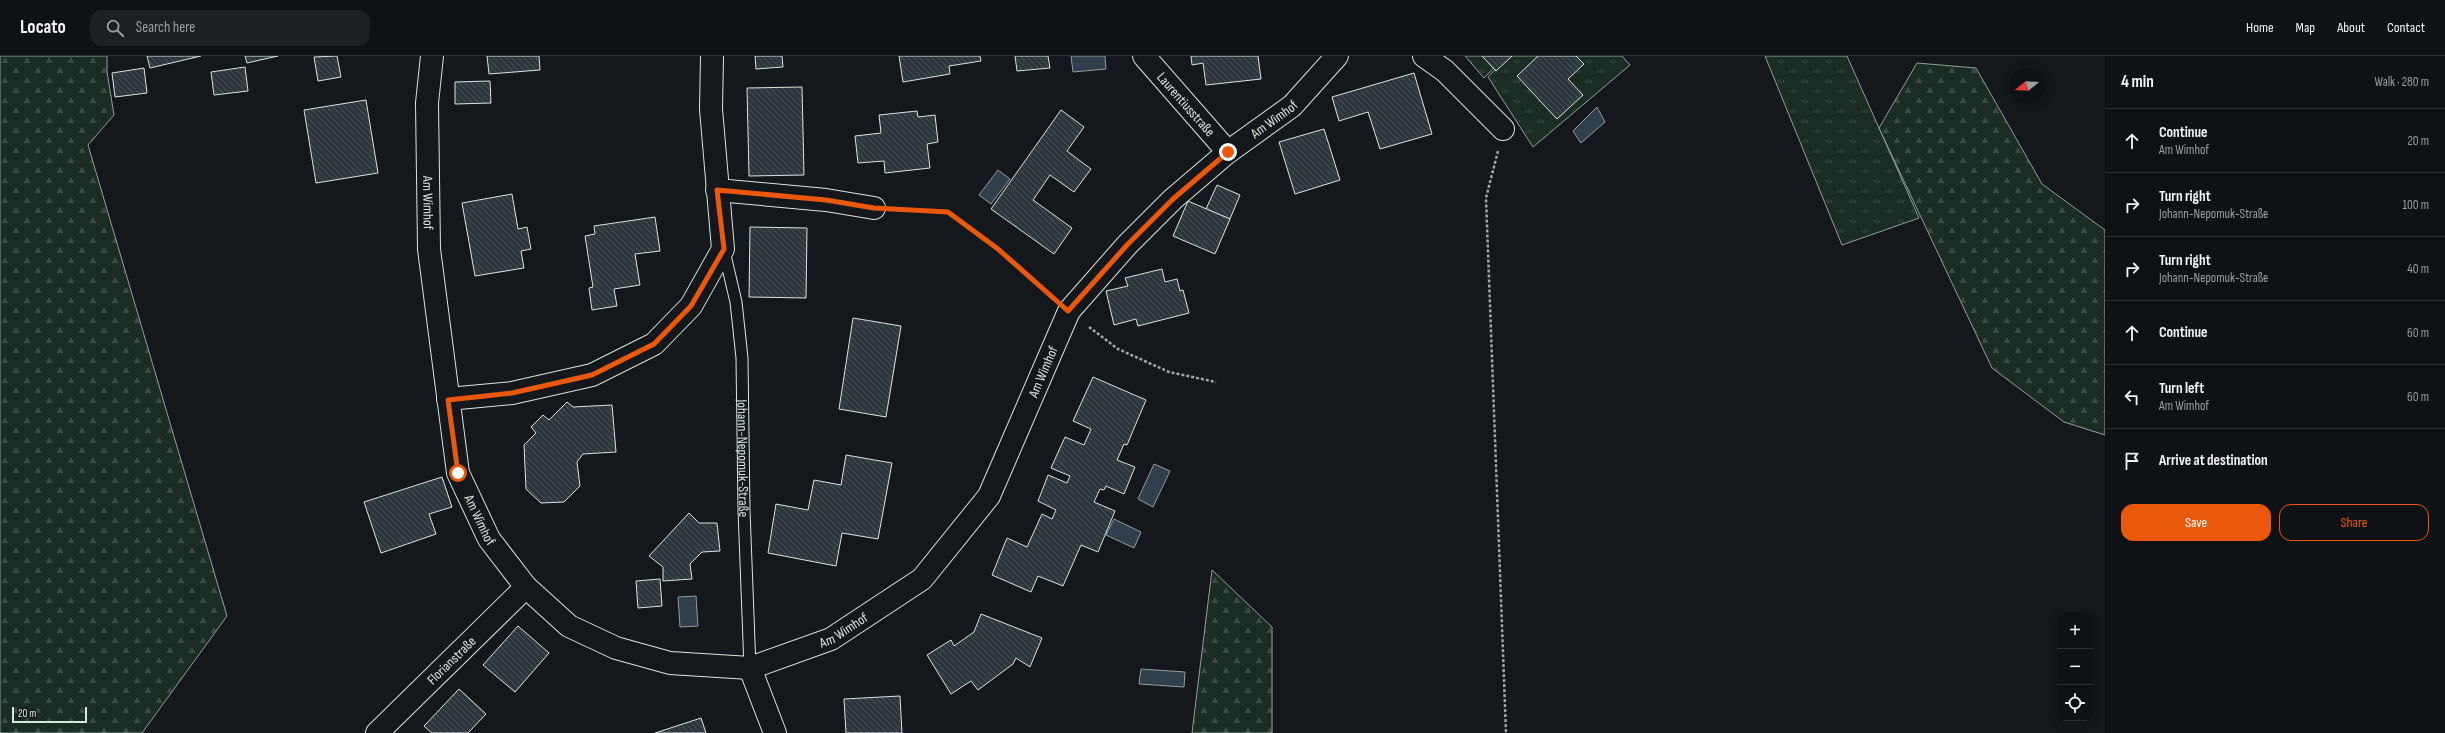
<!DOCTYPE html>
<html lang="en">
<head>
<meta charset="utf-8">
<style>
	:root { --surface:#0f1215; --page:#1d2022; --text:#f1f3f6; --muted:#9b9ea0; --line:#2f3234; --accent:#ea580c }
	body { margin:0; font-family:"Sofia Sans Condensed",sans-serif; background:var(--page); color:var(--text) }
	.controls { position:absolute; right:12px; bottom:12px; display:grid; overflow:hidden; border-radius:8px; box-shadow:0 2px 10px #0003 }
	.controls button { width:36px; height:36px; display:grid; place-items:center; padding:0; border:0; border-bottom:1px solid var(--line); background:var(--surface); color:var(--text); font:20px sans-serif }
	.compass { position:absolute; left:2009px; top:12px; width:36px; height:36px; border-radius:50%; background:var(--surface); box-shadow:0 2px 10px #0003; rotate:252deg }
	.scale { position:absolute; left:12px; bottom:10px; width:75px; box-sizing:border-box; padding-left:4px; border:2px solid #d8e6dc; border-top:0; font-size:11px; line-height:14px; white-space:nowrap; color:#d8e6dc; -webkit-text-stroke:3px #14181c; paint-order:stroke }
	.stop { position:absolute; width:12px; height:12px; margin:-9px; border:3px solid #ea580c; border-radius:50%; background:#fff }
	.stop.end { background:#ea580c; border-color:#fff; box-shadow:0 1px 4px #0008 }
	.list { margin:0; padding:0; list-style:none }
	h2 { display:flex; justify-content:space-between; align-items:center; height:52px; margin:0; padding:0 16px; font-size:17px }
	h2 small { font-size:13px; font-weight:400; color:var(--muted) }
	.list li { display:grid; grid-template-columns:26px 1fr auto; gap:12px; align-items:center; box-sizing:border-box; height:64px; padding:0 16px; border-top:1px solid var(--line) }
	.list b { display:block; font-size:15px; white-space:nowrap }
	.list p { margin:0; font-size:13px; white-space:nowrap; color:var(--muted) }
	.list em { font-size:13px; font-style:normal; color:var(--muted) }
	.actions { display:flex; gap:8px; padding:12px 16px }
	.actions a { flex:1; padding:9px 0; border:1px solid var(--accent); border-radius:12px; text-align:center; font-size:14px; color:var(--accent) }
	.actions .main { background:var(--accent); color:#fff }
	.icon { flex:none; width:22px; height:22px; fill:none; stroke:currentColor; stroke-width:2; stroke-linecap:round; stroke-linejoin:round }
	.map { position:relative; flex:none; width:2105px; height:677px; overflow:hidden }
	header { display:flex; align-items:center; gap:24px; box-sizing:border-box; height:56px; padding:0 20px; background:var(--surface); border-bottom:1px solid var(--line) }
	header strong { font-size:19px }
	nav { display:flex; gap:22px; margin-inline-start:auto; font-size:14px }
	.search { width:280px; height:36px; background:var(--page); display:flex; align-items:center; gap:10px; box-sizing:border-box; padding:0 14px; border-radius:12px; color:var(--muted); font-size:15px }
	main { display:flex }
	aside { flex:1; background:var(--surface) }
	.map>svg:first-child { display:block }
</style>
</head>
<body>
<header>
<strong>Locato</strong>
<div class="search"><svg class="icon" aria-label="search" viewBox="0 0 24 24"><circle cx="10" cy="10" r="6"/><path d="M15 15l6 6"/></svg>Search here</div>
<nav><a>Home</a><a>Map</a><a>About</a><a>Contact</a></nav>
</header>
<main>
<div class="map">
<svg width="2105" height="677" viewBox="0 0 2105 677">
	<defs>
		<pattern id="grass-tufts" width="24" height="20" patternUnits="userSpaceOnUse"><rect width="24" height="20" fill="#1a2d24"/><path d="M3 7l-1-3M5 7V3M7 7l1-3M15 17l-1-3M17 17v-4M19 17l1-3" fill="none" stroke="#3b4b43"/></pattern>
		<pattern id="forest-firs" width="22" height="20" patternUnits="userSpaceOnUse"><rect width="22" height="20" fill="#1a2d24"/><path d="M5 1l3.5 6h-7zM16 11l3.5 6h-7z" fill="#3b4b43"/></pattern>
		<pattern id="building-back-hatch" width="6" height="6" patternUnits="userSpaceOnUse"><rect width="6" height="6" fill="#2c363c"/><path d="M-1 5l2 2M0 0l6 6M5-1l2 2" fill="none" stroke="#4a5358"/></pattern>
	</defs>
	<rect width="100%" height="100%" fill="#14181c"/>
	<g fill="url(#grass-tufts)" stroke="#939e99">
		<polygon points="1465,0 1505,0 1484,22"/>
		<polygon points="1508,0 1622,0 1630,9 1533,91 1488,21"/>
		<polygon points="1765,0 1847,0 1919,162 1842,189"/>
	</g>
	<g fill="url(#forest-firs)" stroke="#939e99">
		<polygon points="0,0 107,0 107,16 114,59 88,89 227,560 142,677 0,677"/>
		<polygon points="1917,7 1976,12 2042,128 2105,174 2105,379 2064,366 1992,312 1879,72"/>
		<polygon points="1212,514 1272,571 1272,677 1192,677"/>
	</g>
	<g fill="#2f3f4d" stroke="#939e99">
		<polygon points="1071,0 1105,0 1106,13 1073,16"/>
		<polygon points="1597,51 1605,66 1581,87 1573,75"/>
		<polygon points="998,114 1010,123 991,148 979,139"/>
		<polygon points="1154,408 1170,415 1153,451 1138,443"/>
		<polygon points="1114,463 1141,476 1134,492 1106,479"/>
		<polygon points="696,540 698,570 680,571 678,541"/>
		<polygon points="1141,613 1185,616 1184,631 1139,628"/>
	</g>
	<g fill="url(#building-back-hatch)" stroke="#d8e6dc">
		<polygon points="147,0 201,0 150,12"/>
		<polygon points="245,0 278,0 247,7"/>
		<polygon points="337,0 341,21 318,25 314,1"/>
		<polygon points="487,0 539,0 540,14 489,18"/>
		<polygon points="755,0 782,0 783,11 756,13"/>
		<polygon points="899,0 980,0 981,5 949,10 950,18 903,26"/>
		<polygon points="1015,0 1048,0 1050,12 1017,15"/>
		<polygon points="1191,0 1258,0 1261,23 1206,29 1203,7 1192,9"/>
		<polygon points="1482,0 1512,0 1496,15"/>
		<polygon points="1538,0 1576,0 1584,8 1568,23 1583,39 1557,63 1517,20"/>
		<polygon points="245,11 248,35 214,39 211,16"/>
		<polygon points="144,12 147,37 115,41 112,17"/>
		<polygon points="1414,17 1432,78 1380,93 1368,56 1339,65 1332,41"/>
		<polygon points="490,25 491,47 455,48 455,26"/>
		<polygon points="802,31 804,119 749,120 747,32"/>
		<polygon points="366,44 378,117 316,127 304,54"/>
		<polygon points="1061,54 1084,71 1067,95 1091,113 1074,136 1050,119 1033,144 1072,172 1054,198 991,153"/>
		<polygon points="917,55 918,61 935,59 938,86 927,88 930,112 885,117 884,105 858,107 855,80 881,77 879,59"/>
		<polygon points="1324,73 1340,124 1295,138 1279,86"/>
		<polygon points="1217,129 1240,139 1230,163 1206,153"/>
		<polygon points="512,138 518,173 527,171 531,193 521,195 524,212 475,220 462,147"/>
		<polygon points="1188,145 1230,163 1215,198 1173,180"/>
		<polygon points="655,161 660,195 635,198 640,229 614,233 617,250 592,254 589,232 593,231 585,180 595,178 594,170"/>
		<polygon points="750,171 807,172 806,242 749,241"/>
		<polygon points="1162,213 1165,226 1177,223 1180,235 1183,234 1189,257 1138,270 1136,263 1114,269 1106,235 1128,230 1125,222"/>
		<polygon points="853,262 901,270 886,361 839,353"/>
		<polygon points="1093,321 1146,344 1127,389 1124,388 1117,404 1135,411 1124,438 1106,430 1104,434 1100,433 1094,446 1115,455 1098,496 1081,489 1063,530 1038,520 1031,536 992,519 1007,482 1027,491 1042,458 1052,463 1056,454 1038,445 1048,419 1067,427 1070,420 1051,412 1065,381 1084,389 1091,373 1073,365"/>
		<polygon points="567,346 573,351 612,349 616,396 583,398 577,406 580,430 564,446 541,447 526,433 524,389 536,377 531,371 543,359 549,364"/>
		<polygon points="846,399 892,407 878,483 842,477 836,510 768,497 776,448 808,454 814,424 841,429"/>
		<polygon points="442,421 452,451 429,458 436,478 381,497 364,446"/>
		<polygon points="689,457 699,467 717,467 720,495 702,496 690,508 692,523 663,525 663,511 649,500"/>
		<polygon points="660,523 662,550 638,552 636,525"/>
		<polygon points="981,558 1042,582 1030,611 1016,602 1013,608 978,634 971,625 951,638 927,599 951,584 954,590 974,576"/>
		<polygon points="518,570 549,597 515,636 483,609"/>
		<polygon points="459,633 486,658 468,677 432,677 424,670"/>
		<polygon points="900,640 902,677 846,677 844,643"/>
		<polygon points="701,662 706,677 655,677"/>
	</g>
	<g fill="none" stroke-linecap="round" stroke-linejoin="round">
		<g stroke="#d8e6dc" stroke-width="13">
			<g id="service">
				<path id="s1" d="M 724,195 L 736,246 L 742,302 L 744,454 L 750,612"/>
			</g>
		</g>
		<g stroke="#d8e6dc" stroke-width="24">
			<g id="minor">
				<path id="s2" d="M 432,0 L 427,47 L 429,193 L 458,417 L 489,483 L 526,531 L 569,570 L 616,592 L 670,607 L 750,612 L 831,583 L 922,523 L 989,440 L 1069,255 L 1127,189 L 1173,143 L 1228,96 L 1292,50 L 1337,0"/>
				<path id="s3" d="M 1144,0 L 1228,96"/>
				<polyline points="1424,0 1445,15 1503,73"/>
				<polyline points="717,134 826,144 874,152"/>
				<polyline points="448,343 512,337 592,319 654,288 691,250 723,193 711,53 712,0"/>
				<polyline points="750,612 775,677"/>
				<path id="s4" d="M 377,677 L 526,531"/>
			</g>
		</g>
		<g stroke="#9da8a2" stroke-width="2.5" stroke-dasharray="3 2" stroke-linecap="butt">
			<polyline points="1498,95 1486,142 1506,677"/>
			<polyline points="896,153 948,156 998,193 1051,240"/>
			<polyline points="1089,271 1118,293 1169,316 1216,326"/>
		</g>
		<use href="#service" stroke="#14181c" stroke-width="11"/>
		<use href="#minor" stroke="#14181c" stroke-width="22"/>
	</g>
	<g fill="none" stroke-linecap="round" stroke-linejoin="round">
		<polyline stroke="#ea580c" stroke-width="5" points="458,417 448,344 512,337 592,319 654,288 691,250 724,193 717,134 826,144 874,152 948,156 998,193 1068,255 1127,189 1173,143 1228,96"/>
	</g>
	<g text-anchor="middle" stroke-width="3" stroke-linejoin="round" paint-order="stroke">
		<g font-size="14" fill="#d8e6dc" stroke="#14181c">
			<text dy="5" stroke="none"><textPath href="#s3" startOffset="64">Laurentiusstraße</textPath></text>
			<text dy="5" stroke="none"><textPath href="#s2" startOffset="1584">Am Wimhof</textPath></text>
			<text dy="5" stroke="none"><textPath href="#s2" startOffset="147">Am Wimhof</textPath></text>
			<text dy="5" stroke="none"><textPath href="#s2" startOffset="1236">Am Wimhof</textPath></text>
			<text dy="5" stroke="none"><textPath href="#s1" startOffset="209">Johann-Nepomuk-Straße</textPath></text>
			<text dy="5" stroke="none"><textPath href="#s2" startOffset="471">Am Wimhof</textPath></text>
			<text dy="5" stroke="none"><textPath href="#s2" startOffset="900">Am Wimhof</textPath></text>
			<text dy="5" stroke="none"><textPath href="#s4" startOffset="104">Florianstraße</textPath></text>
		</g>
	</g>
</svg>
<div class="controls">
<button>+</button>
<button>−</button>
<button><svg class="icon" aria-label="locate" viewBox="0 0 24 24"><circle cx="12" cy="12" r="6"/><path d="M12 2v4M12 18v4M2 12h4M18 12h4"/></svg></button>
</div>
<svg class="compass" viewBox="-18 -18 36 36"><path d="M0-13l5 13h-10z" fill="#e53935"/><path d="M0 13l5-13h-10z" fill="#9b9ea0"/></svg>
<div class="scale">20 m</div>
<div class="stop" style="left:458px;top:417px"></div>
<div class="stop end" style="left:1228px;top:96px"></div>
</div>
<aside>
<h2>4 min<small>Walk · 280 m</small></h2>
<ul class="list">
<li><svg class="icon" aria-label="ahead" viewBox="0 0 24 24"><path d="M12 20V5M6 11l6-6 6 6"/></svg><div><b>Continue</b><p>Am Wimhof</p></div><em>20 m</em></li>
<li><svg class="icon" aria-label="right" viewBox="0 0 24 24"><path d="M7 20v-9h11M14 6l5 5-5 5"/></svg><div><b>Turn right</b><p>Johann-Nepomuk-Straße</p></div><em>100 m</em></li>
<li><svg class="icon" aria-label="right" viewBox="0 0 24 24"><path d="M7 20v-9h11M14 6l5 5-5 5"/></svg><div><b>Turn right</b><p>Johann-Nepomuk-Straße</p></div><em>40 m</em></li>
<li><svg class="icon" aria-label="ahead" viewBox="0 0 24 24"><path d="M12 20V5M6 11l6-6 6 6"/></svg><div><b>Continue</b></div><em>60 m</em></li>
<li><svg class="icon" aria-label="left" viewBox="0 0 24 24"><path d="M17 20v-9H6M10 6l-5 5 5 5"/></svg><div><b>Turn left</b><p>Am Wimhof</p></div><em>60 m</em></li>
<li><svg class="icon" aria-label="arrive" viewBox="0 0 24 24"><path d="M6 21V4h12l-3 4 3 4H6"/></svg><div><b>Arrive at destination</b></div></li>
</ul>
<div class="actions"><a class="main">Save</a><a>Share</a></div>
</aside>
</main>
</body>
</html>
